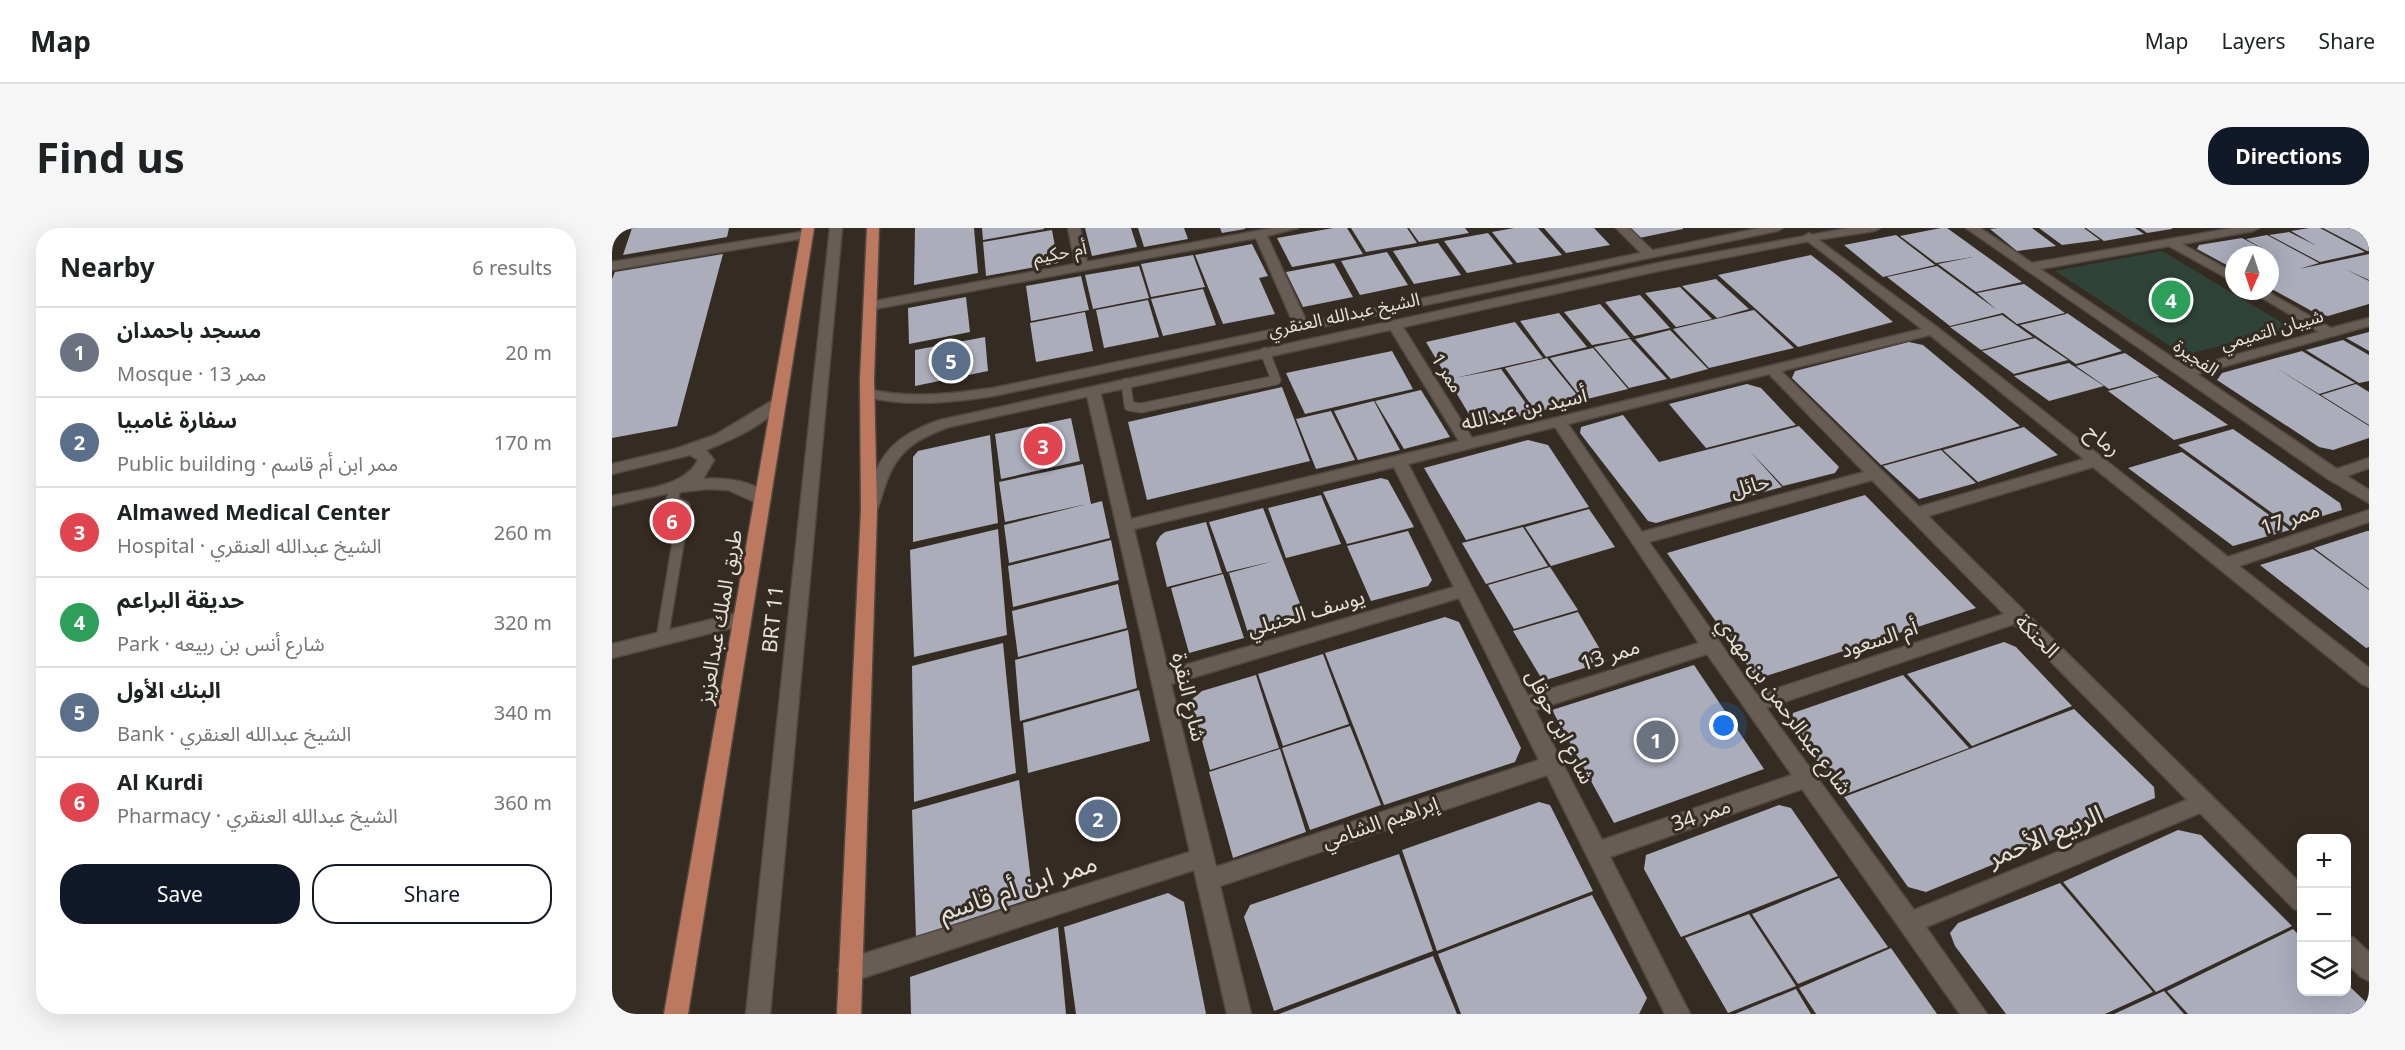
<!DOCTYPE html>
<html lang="en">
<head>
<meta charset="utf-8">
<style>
	:root { --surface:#fff; --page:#f6f6f6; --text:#202124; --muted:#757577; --line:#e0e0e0; --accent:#111827 }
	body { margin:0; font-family:"Noto Sans","Noto Sans Arabic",sans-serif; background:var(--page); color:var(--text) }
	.controls { position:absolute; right:18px; bottom:18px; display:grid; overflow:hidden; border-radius:12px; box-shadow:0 6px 24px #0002 }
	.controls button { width:54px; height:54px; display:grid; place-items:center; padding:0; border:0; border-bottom:2px solid var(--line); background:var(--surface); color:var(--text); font:30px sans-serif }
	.compass { position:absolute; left:1613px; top:18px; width:54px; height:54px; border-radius:50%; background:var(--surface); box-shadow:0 6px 24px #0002; rotate:183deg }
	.you { position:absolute; left:1112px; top:498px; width:21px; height:21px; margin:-15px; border:4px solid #fff; border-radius:50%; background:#1a73e8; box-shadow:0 0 0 9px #1a73e833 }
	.badge { display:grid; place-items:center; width:39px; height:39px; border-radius:50%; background:var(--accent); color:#fff; font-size:20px; font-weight:700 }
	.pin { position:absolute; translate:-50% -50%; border:3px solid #fff; box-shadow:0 2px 6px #0006 }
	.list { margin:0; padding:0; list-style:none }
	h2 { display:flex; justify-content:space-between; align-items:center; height:78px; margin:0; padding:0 24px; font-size:26px }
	h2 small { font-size:20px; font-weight:400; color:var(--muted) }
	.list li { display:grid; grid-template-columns:39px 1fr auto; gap:18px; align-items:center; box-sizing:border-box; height:90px; padding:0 24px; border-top:2px solid var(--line) }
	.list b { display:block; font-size:22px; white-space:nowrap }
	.list p { margin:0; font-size:20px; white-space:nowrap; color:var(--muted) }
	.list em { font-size:20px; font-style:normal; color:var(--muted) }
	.actions { display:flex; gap:12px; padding:18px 24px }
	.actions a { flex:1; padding:14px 0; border:2px solid var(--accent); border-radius:24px; text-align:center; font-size:21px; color:var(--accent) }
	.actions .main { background:var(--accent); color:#fff }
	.icon { flex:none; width:33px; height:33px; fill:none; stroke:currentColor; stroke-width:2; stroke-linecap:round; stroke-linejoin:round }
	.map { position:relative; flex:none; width:1757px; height:786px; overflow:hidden; border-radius:24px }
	header { display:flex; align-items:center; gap:36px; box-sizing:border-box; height:84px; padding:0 30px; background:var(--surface); border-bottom:2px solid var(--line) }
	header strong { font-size:28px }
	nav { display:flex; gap:33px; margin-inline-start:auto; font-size:21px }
	.intro { display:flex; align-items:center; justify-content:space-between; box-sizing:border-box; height:144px; padding:0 36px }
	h1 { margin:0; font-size:42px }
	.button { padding:15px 27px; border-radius:24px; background:var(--accent); color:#fff; font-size:21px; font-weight:700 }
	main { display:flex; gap:36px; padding:0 36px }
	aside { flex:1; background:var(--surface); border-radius:24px; box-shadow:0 6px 24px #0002 }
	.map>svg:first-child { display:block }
</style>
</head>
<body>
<header>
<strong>Map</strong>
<nav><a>Map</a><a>Layers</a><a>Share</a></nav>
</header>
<div class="intro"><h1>Find us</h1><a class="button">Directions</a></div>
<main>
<aside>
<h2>Nearby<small>6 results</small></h2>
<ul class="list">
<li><span class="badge" style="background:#6b7280">1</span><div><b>مسجد باحمدان</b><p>Mosque · ممر 13</p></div><em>20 m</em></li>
<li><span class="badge" style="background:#5c6f8a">2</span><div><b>سفارة غامبيا</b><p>Public building · ممر ابن أم قاسم</p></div><em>170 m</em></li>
<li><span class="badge" style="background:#e0444e">3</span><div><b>Almawed Medical Center</b><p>Hospital · الشيخ عبدالله العنقري</p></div><em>260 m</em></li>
<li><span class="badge" style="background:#2e9e5b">4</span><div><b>حديقة البراعم</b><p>Park · شارع أنس بن ربيعه</p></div><em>320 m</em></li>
<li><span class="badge" style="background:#5c6f8a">5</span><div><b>البنك الأول</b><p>Bank · الشيخ عبدالله العنقري</p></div><em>340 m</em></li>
<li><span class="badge" style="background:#e0444e">6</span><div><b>Al Kurdi</b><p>Pharmacy · الشيخ عبدالله العنقري</p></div><em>360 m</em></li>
</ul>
<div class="actions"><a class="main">Save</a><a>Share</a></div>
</aside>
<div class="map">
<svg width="1757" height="786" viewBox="0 0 1757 786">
	<rect width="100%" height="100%" fill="#342b23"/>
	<polygon fill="#304339" points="1550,23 1679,100 1572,127 1443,43"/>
	<g fill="#acadbb">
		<polygon points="20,0 117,0 115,9 11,27"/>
		<polygon points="303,0 362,0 366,45 302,57"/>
		<polygon points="370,0 432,0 432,1 371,12"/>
		<polygon points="473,0 519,0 525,19 480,28"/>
		<polygon points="526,0 572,0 576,11 532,19"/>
		<polygon points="608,0 633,0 633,1 610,5"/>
		<polygon points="721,0 735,0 751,26 680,39 665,10"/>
		<polygon points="739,0 795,0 805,15 754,24"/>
		<polygon points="797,0 853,0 857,5 807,14"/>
		<polygon points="902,0 926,0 950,27 905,35 880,4"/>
		<polygon points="932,0 982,0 998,17 954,25"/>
		<polygon points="1018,0 1071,0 1071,1 1027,10"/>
		<polygon points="1329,0 1335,0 1410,54 1364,64 1326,36 1361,29 1324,35 1288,8"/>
		<polygon points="1386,0 1420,0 1444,18 1405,23 1378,1"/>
		<polygon points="1427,0 1472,0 1488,12 1450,17"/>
		<polygon points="1474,0 1523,0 1532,6 1492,13"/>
		<polygon points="1528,0 1560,0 1560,1 1535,5"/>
		<polygon points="1697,0 1708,0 1753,24 1708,34 1657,7 1677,4 1705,18 1679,3"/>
		<polygon points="1711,0 1755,0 1757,23 1755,23"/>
		<polygon points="440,2 446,35 374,48 371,14"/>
		<polygon points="876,5 901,36 855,45 832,13"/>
		<polygon points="1284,7 1323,37 1271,49 1232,17"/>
		<polygon points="1655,7 1707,35 1687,41 1757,26 1757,52 1733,41 1757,53 1757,76 1716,88 1705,86 1658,60 1658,27 1622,27 1622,41 1585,21 1587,17 1630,10 1655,23 1634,11"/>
		<polygon points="826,15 849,47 802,56 781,23"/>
		<polygon points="640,16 656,48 647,50 663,86 611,96 583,27"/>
		<polygon points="775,24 796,57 748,67 729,33"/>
		<polygon points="111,26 65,198 0,210 0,51 3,44"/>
		<polygon points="581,27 593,59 539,69 529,36"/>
		<polygon points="1199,27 1226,48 1281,94 1186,119 1106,47"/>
		<polygon points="722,35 741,69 691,79 674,44"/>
		<polygon points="527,38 537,70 481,81 473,47"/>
		<polygon points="1325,38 1385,82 1365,65 1412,56 1453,85 1405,96 1391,85 1338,98 1275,49"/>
		<polygon points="469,48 477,82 419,93 414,58"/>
		<polygon points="1104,51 1137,81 1105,90 1070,58"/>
		<polygon points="1068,59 1100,91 1064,99 1033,65"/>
		<polygon points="591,61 604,97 551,108 539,71"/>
		<polygon points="1028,67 1058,100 1022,108 993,74"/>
		<polygon points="354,69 358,104 297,116 296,80"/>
		<polygon points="536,72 547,109 492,120 484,82"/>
		<polygon points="988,76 1018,110 980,117 952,84"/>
		<polygon points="1142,82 1182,120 1097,140 1061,101"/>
		<polygon points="473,84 481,123 424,134 418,95"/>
		<polygon points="947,85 975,119 934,129 908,93"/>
		<polygon points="1454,86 1455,85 1510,123 1464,136 1408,97"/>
		<polygon points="1390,87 1421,109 1369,122 1338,99"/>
		<polygon points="903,94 931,130 843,150 889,141 921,185 873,197 861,193 814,114"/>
		<polygon points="1058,102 1096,141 1059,151 1023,111"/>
		<polygon points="1757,104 1757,123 1734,110"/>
		<polygon points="373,109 376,143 303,158 303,122"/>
		<polygon points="1423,110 1456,132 1402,146 1370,123"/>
		<polygon points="1018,111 1055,151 1017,160 982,119"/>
		<polygon points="1731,112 1757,127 1757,153 1747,155 1694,122"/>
		<polygon points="1297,114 1311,117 1408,198 1269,237 1180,150 1183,143"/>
		<polygon points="981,120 1016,161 971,172 938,130"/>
		<polygon points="780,123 801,161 693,186 674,145"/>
		<polygon points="1690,123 1743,155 1707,166 1661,138 1757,198 1757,210 1721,222 1707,219 1605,152 1610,145"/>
		<polygon points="1513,125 1547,148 1497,161 1464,138"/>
		<polygon points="935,130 970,173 924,184 893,140"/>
		<polygon points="1457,135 1492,158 1437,173 1402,148"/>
		<polygon points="1546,149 1616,197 1562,212 1496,163"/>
		<polygon points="1135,156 1149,160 1184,197 1094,220 1057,176"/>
		<polygon points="1744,156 1757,164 1757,197 1709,167"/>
		<polygon points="670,159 698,233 535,272 516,194"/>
		<polygon points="809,162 838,209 792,221 763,173"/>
		<polygon points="762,173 788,222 746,232 722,183"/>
		<polygon points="719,183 743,232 704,241 684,191"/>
		<polygon points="1011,187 1047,234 1187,198 1227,239 1223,245 1171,258 1137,222 1170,259 1044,295 1036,293 968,205 969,199"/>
		<polygon points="459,190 468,233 389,251 383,206"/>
		<polygon points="1412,199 1446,227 1366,254 1331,222"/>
		<polygon points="1621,201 1728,275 1730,282 1678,298 1566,217"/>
		<polygon points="378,207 386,295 301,314 301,229 306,223"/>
		<polygon points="916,212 936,217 977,279 854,312 812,240"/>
		<polygon points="1329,222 1364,255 1307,271 1271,238"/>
		<polygon points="1570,224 1678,302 1621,318 1516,240"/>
		<polygon points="471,236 479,276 490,273 498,310 397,335 392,297 475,276 393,294 387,254"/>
		<polygon points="769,250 776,252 802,299 735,316 711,264"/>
		<polygon points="709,267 729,316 674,330 656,280"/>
		<polygon points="1253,267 1364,380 1145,451 1055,325"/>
		<polygon points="651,280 694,391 637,408 617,345 666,332 615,344 597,294"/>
		<polygon points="977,281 1003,319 939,338 913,299"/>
		<polygon points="594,294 610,345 555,359 544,315 548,308 553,304"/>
		<polygon points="911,299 936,338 874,356 850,315"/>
		<polygon points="386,301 395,407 302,429 298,322"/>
		<polygon points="796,303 820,352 816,358 759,373 735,318"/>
		<polygon points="1755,303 1757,303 1757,361 1702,320"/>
		<polygon points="499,312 507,352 401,379 396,338"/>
		<polygon points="1701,321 1757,362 1757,419 1754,420 1648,337"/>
		<polygon points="938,339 966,382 902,401 876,357"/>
		<polygon points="611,346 632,410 577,425 559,360"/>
		<polygon points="506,356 515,400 406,429 400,383"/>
		<polygon points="966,384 995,433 931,453 901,403"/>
		<polygon points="833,389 847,394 909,520 903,534 772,577 713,425"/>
		<polygon points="516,402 525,460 408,493 403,432"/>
		<polygon points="1392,414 1404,419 1460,478 1360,518 1295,446"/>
		<polygon points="391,415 404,545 302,574 300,438"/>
		<polygon points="711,426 737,496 671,518 646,446"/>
		<polygon points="1082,437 1152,541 1002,595 940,482"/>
		<polygon points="644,447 667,520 598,542 579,472 590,463"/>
		<polygon points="1291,447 1357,520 1231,567 1179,499 1181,485"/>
		<polygon points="527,462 538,513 416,545 411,495"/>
		<polygon points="1462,481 1542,559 1543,570 1314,664 1296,659 1232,569"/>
		<polygon points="738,498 769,577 698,602 670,520"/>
		<polygon points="668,521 694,604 621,630 597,544"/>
		<polygon points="407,552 421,670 304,709 300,582"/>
		<polygon points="927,574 938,577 981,663 825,723 790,622"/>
		<polygon points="1167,577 1179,580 1226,648 1069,709 1032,641 1034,627"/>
		<polygon points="1566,602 1589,607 1680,698 1544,764 1451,654"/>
		<polygon points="787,626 821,723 662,783 632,689 638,677"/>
		<polygon points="1227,650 1276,719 1186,756 1140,686"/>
		<polygon points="1448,655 1541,764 1493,786 1394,786 1343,718 1338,705 1346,695"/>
		<polygon points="556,665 572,674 594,786 464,786 452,699"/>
		<polygon points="980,667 1035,770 1027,786 849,786 826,726"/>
		<polygon points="1137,686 1184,758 1116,785 1073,710"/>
		<polygon points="446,699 454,786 299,786 298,749"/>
		<polygon points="1681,701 1690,710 1690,764 1734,764 1734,755 1757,777 1757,786 1576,786 1555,763"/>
		<polygon points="1279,720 1325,786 1204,786 1187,760"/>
		<polygon points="821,728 845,786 667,786"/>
		<polygon points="1184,761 1199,786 1123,786"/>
		<polygon points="1552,763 1572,786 1502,786"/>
	</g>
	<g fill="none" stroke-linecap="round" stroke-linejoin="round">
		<g stroke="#504942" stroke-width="11">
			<polyline id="lane-far1" points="514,155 517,178 529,180 664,152 653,124"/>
		</g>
		<g stroke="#504942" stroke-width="14">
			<polyline id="lane" points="50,411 72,279 60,273 63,260"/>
		</g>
		<g stroke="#504942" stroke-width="3">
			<g id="street">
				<polygon points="456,0 468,0 475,34 661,0 686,0 655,8 697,99 690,103 683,99 644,10 257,82 251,78 257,74 463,36"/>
				<polygon points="1004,0 1017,0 1040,22 1040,28 1032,28"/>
				<polygon points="1354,0 1368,0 1420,35 1621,0 1647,0 1641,3 1570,16 1622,45 1622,54 1557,18 1428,41 1576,140 1707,104 1639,63 1654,63 1719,100 1757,90 1757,98 1585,146 1725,241 1757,230 1757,240 1735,248 1757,262 1757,275 1716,251"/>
				<polygon points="195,3 201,7 199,9 0,42 0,34"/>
				<path d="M 1197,5 L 1325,99 L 1616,329 L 1757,282 L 1757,294 L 1627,338 L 1757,440 L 1757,459 L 1750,456 L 1481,239 L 1316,288 L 1690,657 L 1690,683 L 1682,681 L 1588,585 L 1314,699 L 1375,786 L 1348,786 L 1190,561 L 998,629 L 1078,786 L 1053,786 L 935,547 L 608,658 L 639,786 L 615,786 L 582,642 L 238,754 L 230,750 L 226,742 L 230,734 L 238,730 L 578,624 L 474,163 L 476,160 L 486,160 L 488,163 L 519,291 L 847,213 L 775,96 L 782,92 L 789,96 L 860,210 L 1310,101 L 1193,11 L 1191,9 ZM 1318,107 L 1472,231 L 1307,279 L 1169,143 ZM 1157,146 L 1252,244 L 1030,304 L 956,196 ZM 943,199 L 1087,415 L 916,468 L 796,236 ZM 782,239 L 842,359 L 556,442 L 522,301 ZM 1260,252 L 1392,386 L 1145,467 L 1037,314 ZM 847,370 L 927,532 L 604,639 L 559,456 ZM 1402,396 L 1575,572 L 1302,682 L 1154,480 ZM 1095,426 L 1180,547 L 990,612 L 923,482 Z"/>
				<polygon points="129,384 135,386 138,391 135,396 0,430 0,416"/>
				<polygon points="1734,707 1742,710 1757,724 1757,753 1749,749 1734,735"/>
			</g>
		</g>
		<g stroke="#504942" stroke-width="3">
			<g id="secondary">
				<polygon points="218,0 230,0 158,786 134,786"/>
				<path d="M 1148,0 L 1171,0 L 1165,3 L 381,168 C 336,175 295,179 250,168 L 248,165 L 255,161 C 298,171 338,166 381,160 Z"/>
				<path d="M 1237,0 L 1268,0 L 1262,3 L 1197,13 L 1046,43 L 337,199 C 306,210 285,222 274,255 C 270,265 268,277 263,286 L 251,286 L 249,282 C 266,231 275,210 328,192 L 1046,35 Z"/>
				<path d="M 166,169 L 173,173 C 154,197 121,211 94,222 L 102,232 L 91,251 C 111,249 147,253 159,271 L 157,275 L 145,275 L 116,262 L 97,261 L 57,265 L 0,278 L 0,268 C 28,261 72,260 86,232 L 78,227 L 0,246 L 0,236 L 63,221 L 103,207 Z"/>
			</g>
		</g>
		<g stroke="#504942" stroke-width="3">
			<g id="primary">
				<polygon points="190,0 202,0 76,786 52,786"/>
				<polygon points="255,0 267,0 262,151 265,282 249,786 225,786 249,282 248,151"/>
			</g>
		</g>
		<use href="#lane-far1" stroke="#675d54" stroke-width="9"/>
		<use href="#lane" stroke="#675d54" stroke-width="11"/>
		<use href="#street" fill="#675d54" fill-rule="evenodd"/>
		<use href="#secondary" fill="#675d54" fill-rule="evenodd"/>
		<use href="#primary" fill="#bd795f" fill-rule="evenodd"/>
	</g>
	<g text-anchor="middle" stroke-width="6" stroke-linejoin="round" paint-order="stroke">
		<g font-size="18" fill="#e5e0da" stroke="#342b23">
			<text transform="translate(448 25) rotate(-11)" y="6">أم حكيم</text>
			<text transform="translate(732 87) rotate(-12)" y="6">الشيخ عبدالله العنقري</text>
			<text transform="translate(1660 102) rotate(-16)" y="6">شيبان التميمي</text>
			<text transform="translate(1584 130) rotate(34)" y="6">الفجيرة</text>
			<text transform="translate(835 145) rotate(58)" y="6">ممر 1</text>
		</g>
		<g font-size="21" fill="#e5e0da" stroke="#342b23">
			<text transform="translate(912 181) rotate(-13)" y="7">أسيد بن عبدالله</text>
			<text transform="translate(1491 212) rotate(39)" y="7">رماح</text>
			<text transform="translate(1138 258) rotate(-15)" y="7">حائل</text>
			<text transform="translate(1678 291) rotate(-19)" y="7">ممر 17</text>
			<text transform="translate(694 385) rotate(-16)" y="7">يوسف الحنبلي</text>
			<text transform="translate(108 389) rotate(-80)" y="7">طريق الملك عبدالعزيز</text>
			<text transform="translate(161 391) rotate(-84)" y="7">BRT 11</text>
			<text transform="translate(1425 408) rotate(45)" y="7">الحنكة</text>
			<text transform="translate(1267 411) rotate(-18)" y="7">أم السعود</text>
			<text transform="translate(998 427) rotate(-18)" y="7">ممر 13</text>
			<text transform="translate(577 469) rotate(77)" y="7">شارع النقرة</text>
			<text transform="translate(1172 478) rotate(54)" y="7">شارع عبدالرحمن بن مهدي</text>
			<text transform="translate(948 499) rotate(63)" y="7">شارع ابن حوقل</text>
			<text transform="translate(1089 587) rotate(-19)" y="7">ممر 34</text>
			<text transform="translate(768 594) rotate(-19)" y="7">إبراهيم الشامي</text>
		</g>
		<g font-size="26" fill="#e5e0da" stroke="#342b23">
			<text transform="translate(1433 608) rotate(-22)" y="9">الربيع الأحمر</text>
			<text transform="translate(406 659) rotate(-18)" y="9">ممر ابن أم قاسم</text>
		</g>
	</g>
</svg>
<div class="controls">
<button>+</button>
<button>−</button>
<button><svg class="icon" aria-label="layers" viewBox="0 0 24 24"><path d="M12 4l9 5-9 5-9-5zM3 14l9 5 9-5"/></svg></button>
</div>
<svg class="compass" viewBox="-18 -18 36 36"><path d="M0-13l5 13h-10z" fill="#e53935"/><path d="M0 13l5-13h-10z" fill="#757577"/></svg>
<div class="you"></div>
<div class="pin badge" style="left:1044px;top:512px;background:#6b7280">1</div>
<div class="pin badge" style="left:486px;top:591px;background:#5c6f8a">2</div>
<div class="pin badge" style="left:431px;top:218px;background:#e0444e">3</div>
<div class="pin badge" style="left:1559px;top:72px;background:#2e9e5b">4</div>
<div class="pin badge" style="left:339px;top:133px;background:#5c6f8a">5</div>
<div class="pin badge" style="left:60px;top:293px;background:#e0444e">6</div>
</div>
</main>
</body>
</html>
